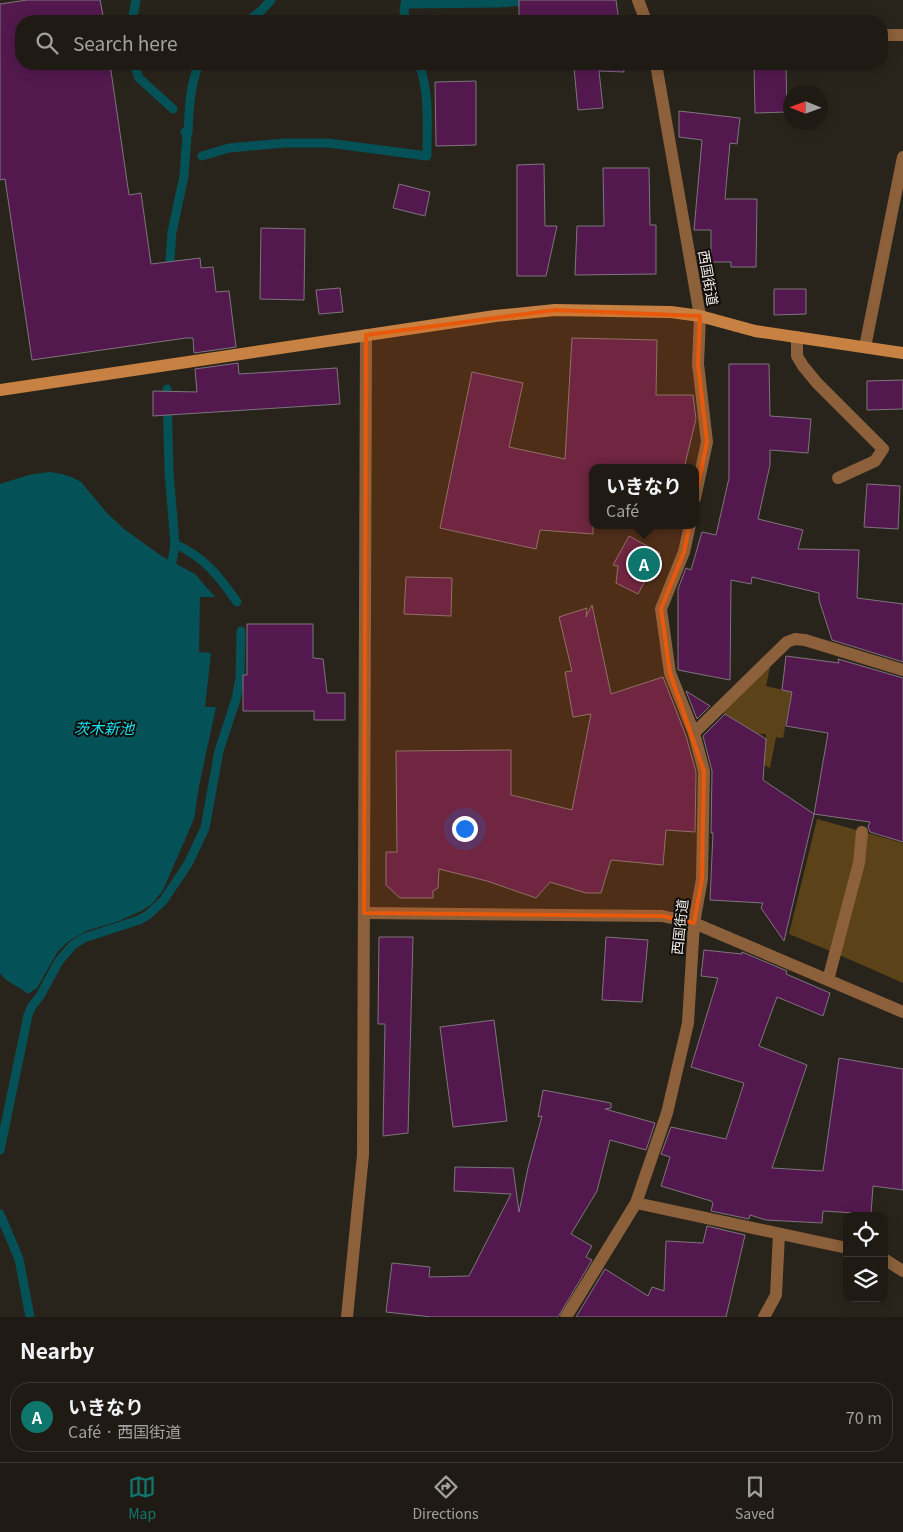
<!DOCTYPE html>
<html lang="en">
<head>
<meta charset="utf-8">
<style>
	:root { --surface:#1f1b14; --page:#27241d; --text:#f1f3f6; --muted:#a1a1a0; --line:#3c3934; --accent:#0f766e }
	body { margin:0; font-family:Georgia,"Noto Sans JP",serif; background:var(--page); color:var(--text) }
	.controls { position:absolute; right:15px; bottom:15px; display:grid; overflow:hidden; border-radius:10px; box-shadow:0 2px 12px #0003 }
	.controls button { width:45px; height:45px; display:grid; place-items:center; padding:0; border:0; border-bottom:1px solid var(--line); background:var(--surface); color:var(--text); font:25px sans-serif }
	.compass { position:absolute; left:783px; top:85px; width:45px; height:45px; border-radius:50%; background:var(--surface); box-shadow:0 2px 12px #0003; rotate:271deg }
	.you { position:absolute; left:464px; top:828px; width:18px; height:18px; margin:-12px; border:4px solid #fff; border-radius:50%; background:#1a73e8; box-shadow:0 0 0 8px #1a73e833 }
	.badge { display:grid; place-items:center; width:32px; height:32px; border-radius:50%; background:var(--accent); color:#fff; font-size:16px; font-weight:700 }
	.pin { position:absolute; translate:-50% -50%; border:2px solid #fff; box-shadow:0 1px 5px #0006 }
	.popup { position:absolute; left:589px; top:464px; width:110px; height:65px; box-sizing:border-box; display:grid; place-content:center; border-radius:10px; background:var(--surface); filter:drop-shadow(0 1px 4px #0005); font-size:16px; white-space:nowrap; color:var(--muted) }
	.popup b { font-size:19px; color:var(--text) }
	.popup::after { content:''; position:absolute; left:50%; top:100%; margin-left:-10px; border:10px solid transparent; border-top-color:var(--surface) }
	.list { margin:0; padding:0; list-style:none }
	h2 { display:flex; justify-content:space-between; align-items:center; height:65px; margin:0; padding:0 20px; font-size:21px }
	h2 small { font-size:16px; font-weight:400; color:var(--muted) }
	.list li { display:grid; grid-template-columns:32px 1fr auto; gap:15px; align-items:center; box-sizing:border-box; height:70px; margin:0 10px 10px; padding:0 10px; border:1px solid var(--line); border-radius:20px }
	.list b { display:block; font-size:19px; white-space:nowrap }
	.list p { margin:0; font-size:16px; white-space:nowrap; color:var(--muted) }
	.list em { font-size:16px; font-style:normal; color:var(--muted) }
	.icon { flex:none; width:28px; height:28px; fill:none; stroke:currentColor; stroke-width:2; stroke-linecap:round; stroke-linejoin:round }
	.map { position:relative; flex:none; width:903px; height:1317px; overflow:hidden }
	.search { position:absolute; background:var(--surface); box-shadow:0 2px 12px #0003; left:15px; right:15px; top:15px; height:55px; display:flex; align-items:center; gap:12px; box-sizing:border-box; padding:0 18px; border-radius:20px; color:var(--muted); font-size:19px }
	.sheet { height:145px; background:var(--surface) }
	nav { display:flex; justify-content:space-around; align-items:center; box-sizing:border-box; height:70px; border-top:1px solid var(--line); background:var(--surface); font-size:14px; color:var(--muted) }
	nav a { display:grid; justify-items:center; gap:2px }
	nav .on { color:var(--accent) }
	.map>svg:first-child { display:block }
</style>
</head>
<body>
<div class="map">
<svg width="903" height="1317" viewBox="0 0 903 1317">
	<rect width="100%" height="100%" fill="#29241b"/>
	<g fill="#5c4219">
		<polygon points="771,662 766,686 792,692 783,738 776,737 770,768 764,765 766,734 738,733 743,725 723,713"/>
		<polygon points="817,819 903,843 903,983 835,953 789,934"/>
	</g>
	<path fill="#045257" d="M 49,472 C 60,473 72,476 81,482 L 107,513 L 124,529 L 163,557 L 195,574 L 215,597 L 200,597 L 199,652 L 211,653 L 205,707 L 216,707 L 199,786 L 194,819 L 163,890 L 152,904 L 141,911 L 119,921 L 86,931 L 69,941 L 58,951 L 37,988 L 28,994 C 18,985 7,984 0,973 L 0,484 L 29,475 Z"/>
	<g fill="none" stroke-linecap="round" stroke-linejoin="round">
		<g stroke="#045257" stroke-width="9">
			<polyline points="406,4 499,3 539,0"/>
			<polyline points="132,21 136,0"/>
			<polyline points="248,21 262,10 271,0"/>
			<polyline points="406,21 404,10 406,0"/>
			<polyline points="134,64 139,78 173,109"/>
			<path d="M 186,132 L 188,132 C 189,109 190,85 199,64"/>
			<path d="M 202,156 L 229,148 L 285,143 L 328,143 L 427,156 C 427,126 430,93 419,64"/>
			<polyline points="169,274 172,232 184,176 187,135 185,132"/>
			<path d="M 167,389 L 169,472 L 175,544 C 204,557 219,576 237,602"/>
			<polyline points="172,562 175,544"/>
			<polyline points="0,1150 28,1015 32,1006 40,996 59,961 73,945 84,938 139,920 148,915 163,901 188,864 205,828 219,751 236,699 240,679 241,631"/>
			<polyline points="0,1214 19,1259 30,1317"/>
		</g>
	</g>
	<g fill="#53194f" stroke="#7e747d">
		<polygon points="27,0 100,0 104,21 21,21 21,64 110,64 129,195 141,193 151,264 200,258 201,268 213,267 216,292 229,291 236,347 194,353 193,338 186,338 32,360 5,179 0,180 0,4"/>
		<polygon points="519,0 616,0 619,21 519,21"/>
		<polygon points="520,64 623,64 624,72 599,71 603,108 578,110 574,68 520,68"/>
		<polygon points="754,64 786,64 787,112 755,113"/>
		<polygon points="476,81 476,145 436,146 435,82"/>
		<polygon points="679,111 740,118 737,144 730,143 725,199 757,199 756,267 731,267 731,262 711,262 711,230 694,230 702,140 679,137"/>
		<polygon points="544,164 545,226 557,226 546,276 517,276 517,165"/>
		<polygon points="603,168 649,168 650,225 656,225 656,274 575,275 577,226 604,226"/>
		<polygon points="399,184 430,192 425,216 393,208"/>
		<polygon points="261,228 305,229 304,300 260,299"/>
		<polygon points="340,288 343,312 319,314 316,290"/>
		<polygon points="774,289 806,289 806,314 774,315"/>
		<polygon points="572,338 657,340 656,395 693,395 696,419 684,468 593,468 593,534 540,530 536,549 440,528 472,372 523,383 509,447 565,459"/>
		<polygon points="238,363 239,374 337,368 340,404 153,416 153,391 197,392 195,369"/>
		<polygon points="729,364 769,364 770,416 811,419 808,453 770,450 770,465 758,519 803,530 798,549 859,550 857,598 903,604 903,662 832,640 819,600 819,593 752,577 751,584 731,580 730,680 678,670 678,589 686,568 691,570 702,532 716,535 729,478"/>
		<polygon points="903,380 903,409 867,410 867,381"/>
		<polygon points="867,484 900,486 898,529 864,527"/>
		<polygon points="629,536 660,553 638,594 616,583 618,566 613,565"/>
		<polygon points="406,577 452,578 451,616 404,614"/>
		<polygon points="592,605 611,694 663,677 686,736 696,772 695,832 666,830 663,865 611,860 601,893 586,893 550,882 536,898 487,881 439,869 438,888 433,891 433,898 400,898 386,885 386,852 397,852 396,751 511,750 511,795 572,810 591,714 573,717 565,672 572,671 559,617 587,608 586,617"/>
		<polygon points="247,624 313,624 313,658 323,659 327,693 345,693 345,720 314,720 314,711 243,711 243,675 247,675"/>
		<polygon points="786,656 839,663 838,659 903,678 903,842 870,832 868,827 870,822 814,814 828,733 786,726 792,692 782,690"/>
		<polygon points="686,691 710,706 697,719"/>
		<polygon points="725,714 766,739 763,780 814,814 784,941 761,908 763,903 710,900 713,833 711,833 712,771 703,736"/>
		<polygon points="379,937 413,937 408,1133 383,1136 385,1024 378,1024"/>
		<polygon points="606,937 648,940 642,1002 602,1000"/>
		<polygon points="704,950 742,954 742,952 787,971 786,974 830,993 823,1016 777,997 759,1046 807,1065 772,1168 823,1171 839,1058 903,1069 903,1190 873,1186 871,1214 823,1211 822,1223 766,1220 750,1215 749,1219 711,1211 713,1203 711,1201 661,1186 670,1157 661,1154 671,1127 726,1139 744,1083 691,1067 718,978 701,976"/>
		<polygon points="494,1020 507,1121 453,1127 440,1027"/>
		<polygon points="543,1090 611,1103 611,1108 605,1109 655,1123 646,1150 610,1140 597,1191 571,1234 592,1246 586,1257 592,1260 558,1317 432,1317 386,1312 392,1263 430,1267 429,1277 469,1276 511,1194 454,1191 455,1167 513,1168 519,1212 528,1168 542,1116 538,1117"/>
		<polygon points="707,1226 745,1235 726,1317 576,1317 605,1269 648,1296 652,1287 664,1291 666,1241 703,1243"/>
	</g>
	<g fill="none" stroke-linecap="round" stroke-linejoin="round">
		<g stroke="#8c603b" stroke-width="12">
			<polyline points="882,35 903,35"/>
			<polyline points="865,347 903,157"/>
		</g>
		<g stroke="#8c603b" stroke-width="12">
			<polyline points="638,0 646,21"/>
			<polyline points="656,64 700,316 698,364 707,442 695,498"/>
			<polyline points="797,337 797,356 803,366 817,383 883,449 875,461 838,478"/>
			<polyline points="694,733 787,642 795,639 805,640 903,670"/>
			<polyline points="364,913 662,916 694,923 903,1012"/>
			<polyline points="828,980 859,863 862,832"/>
			<polyline points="636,1203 847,1248"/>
			<polyline points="884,1259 903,1271"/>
			<polyline points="347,1317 363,1155 366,335"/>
			<polyline points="566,1317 636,1203 667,1113 688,1023 694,923 702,879 704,771 694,733 670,673 661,609 684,552 690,525"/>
			<polyline points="764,1317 776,1295 779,1234"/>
		</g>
		<polyline stroke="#c78142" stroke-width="12" points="0,390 495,316 555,310 671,312 700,316 755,331 903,353"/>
	</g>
	<path fill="#e8590c" fill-opacity="0.2" stroke="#e8590c" stroke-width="4" stroke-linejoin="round" d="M 555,310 L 700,316 L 698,364 L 707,442 L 684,552 L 661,609 L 670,673 L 704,771 L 702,879 L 694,923 L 662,916 L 364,913 L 366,335 Z"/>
	<g text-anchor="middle" stroke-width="4" stroke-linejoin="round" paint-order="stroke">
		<g font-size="14" fill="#eeeae5" stroke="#100d0a">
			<text transform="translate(708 278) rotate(80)" y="5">西国街道</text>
			<text transform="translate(680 927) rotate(-84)" y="5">西国街道</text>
		</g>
		<g font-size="15" font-style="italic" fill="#14e5f2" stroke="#100d0a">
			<text x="104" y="734">茨木新池</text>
		</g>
	</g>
</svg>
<div class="controls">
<button><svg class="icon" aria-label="locate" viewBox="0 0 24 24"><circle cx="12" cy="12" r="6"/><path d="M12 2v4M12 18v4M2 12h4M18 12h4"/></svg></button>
<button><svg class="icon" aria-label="layers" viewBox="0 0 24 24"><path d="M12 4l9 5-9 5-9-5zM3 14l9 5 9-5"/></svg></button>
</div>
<svg class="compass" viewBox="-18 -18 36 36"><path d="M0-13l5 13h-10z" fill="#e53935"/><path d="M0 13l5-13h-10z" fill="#a1a1a0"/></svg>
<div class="you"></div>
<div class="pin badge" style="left:644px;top:564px">A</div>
<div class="popup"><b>いきなり</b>Café</div>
<div class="search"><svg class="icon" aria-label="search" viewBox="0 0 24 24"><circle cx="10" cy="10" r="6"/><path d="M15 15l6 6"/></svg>Search here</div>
</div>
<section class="sheet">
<h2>Nearby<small></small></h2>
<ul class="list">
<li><span class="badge">A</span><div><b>いきなり</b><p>Café · 西国街道</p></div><em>70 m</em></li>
</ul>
</section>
<nav>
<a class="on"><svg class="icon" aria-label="map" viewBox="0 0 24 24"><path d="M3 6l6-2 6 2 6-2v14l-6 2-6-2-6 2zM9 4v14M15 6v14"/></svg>Map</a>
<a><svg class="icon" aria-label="directions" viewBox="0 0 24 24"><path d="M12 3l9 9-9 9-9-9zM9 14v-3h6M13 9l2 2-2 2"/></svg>Directions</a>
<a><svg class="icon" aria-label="saved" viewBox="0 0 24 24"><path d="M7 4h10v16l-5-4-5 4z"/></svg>Saved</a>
</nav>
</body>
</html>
